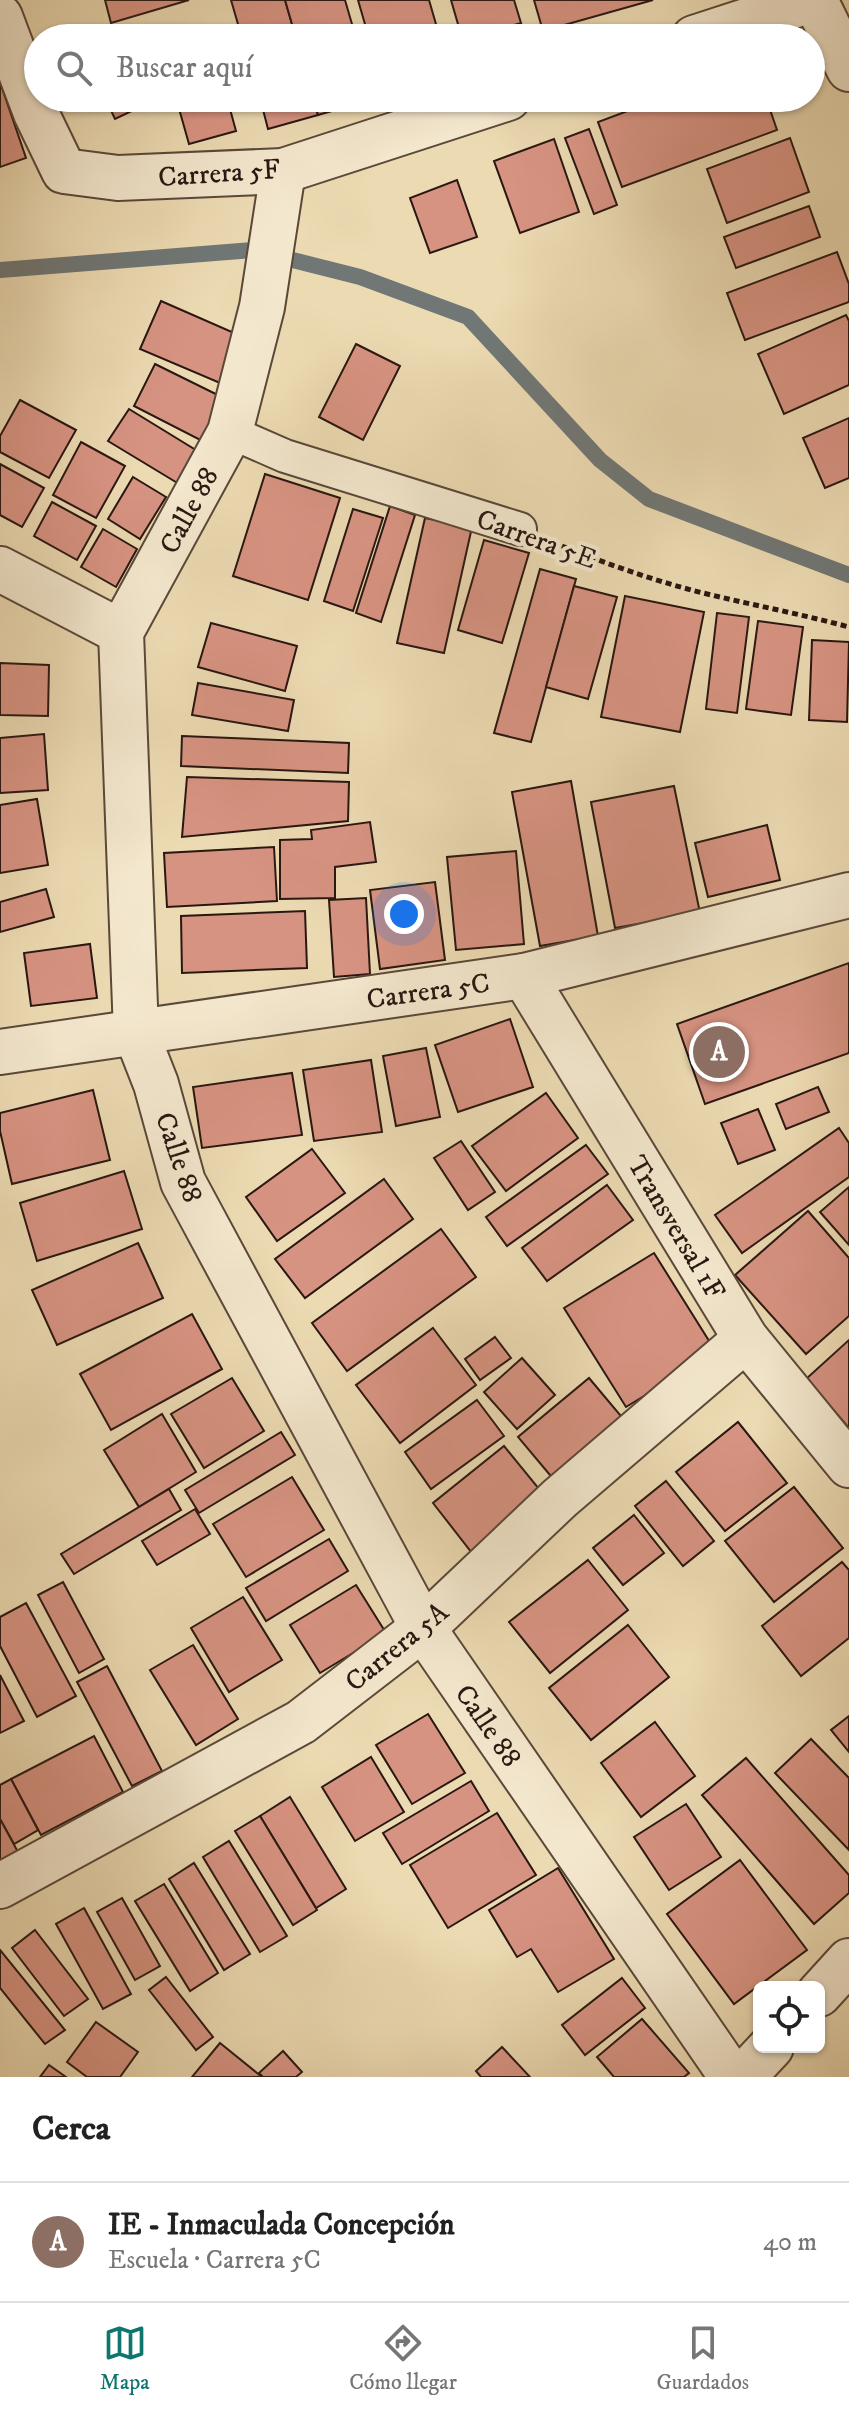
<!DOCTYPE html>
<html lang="es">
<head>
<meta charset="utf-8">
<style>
	:root { --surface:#fff; --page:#f6f6f6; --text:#222; --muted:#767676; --line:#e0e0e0; --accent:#0f766e }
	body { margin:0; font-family:"IM FELL DW Pica",serif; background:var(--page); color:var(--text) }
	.controls { position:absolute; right:24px; bottom:24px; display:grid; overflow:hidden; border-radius:12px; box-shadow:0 2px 6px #0004 }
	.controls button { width:72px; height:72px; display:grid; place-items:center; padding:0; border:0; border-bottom:2px solid var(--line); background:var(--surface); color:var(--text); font:40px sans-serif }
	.you { position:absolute; left:404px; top:914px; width:28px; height:28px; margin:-20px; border:6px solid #fff; border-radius:50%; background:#1a73e8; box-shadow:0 0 0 12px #1a73e833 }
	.badge { display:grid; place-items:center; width:52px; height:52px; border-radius:50%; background:var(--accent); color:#fff; font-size:26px; font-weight:700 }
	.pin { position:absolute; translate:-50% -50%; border:4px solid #fff; box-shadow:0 2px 8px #0006 }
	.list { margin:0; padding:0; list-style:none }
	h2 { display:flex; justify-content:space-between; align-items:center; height:104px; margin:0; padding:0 32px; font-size:34px }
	h2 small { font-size:26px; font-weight:400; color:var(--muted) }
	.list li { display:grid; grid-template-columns:52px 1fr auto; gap:24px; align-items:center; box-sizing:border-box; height:120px; padding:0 32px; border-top:2px solid var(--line) }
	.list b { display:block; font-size:30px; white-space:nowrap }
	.list p { margin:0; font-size:26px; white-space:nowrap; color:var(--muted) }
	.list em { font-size:26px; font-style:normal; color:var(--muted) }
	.icon { flex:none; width:44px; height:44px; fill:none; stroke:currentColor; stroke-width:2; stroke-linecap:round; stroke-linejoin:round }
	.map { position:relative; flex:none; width:849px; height:2077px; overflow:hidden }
	.search { position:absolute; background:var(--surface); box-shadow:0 2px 6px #0004; left:24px; right:24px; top:24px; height:88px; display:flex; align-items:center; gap:20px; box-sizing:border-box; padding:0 28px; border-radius:44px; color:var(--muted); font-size:30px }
	.sheet { height:224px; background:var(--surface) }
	nav { display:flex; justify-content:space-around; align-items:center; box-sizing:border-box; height:112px; border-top:2px solid var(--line); background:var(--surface); font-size:22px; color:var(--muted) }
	nav a { display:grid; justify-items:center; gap:4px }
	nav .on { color:var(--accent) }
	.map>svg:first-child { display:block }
</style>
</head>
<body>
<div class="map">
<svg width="849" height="2077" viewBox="0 0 849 2077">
	<rect width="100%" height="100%" fill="#ecdab2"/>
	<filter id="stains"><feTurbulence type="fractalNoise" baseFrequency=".0025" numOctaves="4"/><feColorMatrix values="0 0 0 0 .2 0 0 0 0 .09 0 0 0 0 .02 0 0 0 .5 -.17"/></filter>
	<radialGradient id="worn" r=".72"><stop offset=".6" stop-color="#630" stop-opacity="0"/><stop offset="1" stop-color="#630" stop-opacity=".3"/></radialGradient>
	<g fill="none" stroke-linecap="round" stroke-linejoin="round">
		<polyline stroke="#707775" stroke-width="16" points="0,270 253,250 360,277 468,317 600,460 649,499 849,575"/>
	</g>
	<g fill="#d79382" stroke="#291711" stroke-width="2">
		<polygon points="105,0 189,0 111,23"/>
		<polygon points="231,0 285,0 296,38 242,38"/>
		<polygon points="285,0 345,0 356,38 296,38"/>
		<polygon points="358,0 429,0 440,38 369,38"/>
		<polygon points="451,0 514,0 521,23 471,38 462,38"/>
		<polygon points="534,0 653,0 543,31"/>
		<polygon points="193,26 199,38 167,38"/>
		<polygon points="0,82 26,158 0,167"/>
		<polygon points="105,98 159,98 115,119"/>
		<polygon points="176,98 227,98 236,131 189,144"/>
		<polygon points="260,98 313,98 318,115 268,129"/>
		<polygon points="313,98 373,98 374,99 318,115"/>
		<polygon points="662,98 766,98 777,130 622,187 598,122"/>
		<polygon points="589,129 617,205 594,214 565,138"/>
		<polygon points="790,138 809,192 727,223 707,169"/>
		<polygon points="554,139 579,212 520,233 494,161"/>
		<polygon points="457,180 477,237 430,253 410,198"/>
		<polygon points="809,206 820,237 736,268 724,237"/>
		<polygon points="837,252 849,284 849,302 745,340 727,293"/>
		<polygon points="161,301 241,336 220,383 140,349"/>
		<polygon points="846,315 849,321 849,385 784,414 758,354"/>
		<polygon points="356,344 400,366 363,440 319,417"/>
		<polygon points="155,364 232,402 210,445 134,406"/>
		<polygon points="20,400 76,430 49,478 0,452 0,436"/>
		<polygon points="129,409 204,455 184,487 108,441"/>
		<polygon points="849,418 849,478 825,488 803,438"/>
		<polygon points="81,442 125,466 96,518 53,495"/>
		<polygon points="0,464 44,488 22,527 0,515"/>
		<polygon points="265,474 340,498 308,600 233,576"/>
		<polygon points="133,477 166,497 140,539 108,519"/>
		<polygon points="52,502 96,526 77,560 34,536"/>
		<polygon points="390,506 415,515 381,622 356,613"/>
		<polygon points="353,509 383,518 353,611 324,601"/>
		<polygon points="425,518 472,527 444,653 397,643"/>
		<polygon points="103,529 137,549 116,587 81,567"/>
		<polygon points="484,540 529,553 502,643 458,630"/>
		<polygon points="540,569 576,579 531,742 494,733"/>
		<polygon points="574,586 617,597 588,699 546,687"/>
		<polygon points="625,596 704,612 680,732 601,717"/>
		<polygon points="717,613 749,617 737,713 706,709"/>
		<polygon points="758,621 803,627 791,715 746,709"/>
		<polygon points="211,623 297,646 285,691 198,667"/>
		<polygon points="812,640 849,642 847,722 809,720"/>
		<polygon points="0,663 49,665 48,716 0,715"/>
		<polygon points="198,683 294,700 288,731 192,715"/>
		<polygon points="44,734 48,790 0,793 0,738"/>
		<polygon points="182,736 349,743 348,773 181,766"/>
		<polygon points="187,777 349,782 348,821 182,837"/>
		<polygon points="571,781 598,936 540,946 512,792"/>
		<polygon points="674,786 700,913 615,928 591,802"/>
		<polygon points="37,799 48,865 0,873 0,805"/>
		<polygon points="370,822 376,862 335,867 335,898 280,899 280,840 312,839 311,830"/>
		<polygon points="767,825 780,880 708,897 695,843"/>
		<polygon points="274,847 277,901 167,907 164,853"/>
		<polygon points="516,851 524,944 456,950 447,857"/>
		<polygon points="435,882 445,960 380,969 370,890"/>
		<polygon points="46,889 54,917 0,932 0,902"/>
		<polygon points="366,898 370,974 334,977 329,900"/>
		<polygon points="305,911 307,968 182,973 181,916"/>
		<polygon points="90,944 97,998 31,1006 24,953"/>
		<polygon points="849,963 849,1053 705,1104 677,1024"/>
		<polygon points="510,1019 533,1087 458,1112 435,1045"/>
		<polygon points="426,1048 440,1117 396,1126 383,1056"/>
		<polygon points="371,1060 382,1132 314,1141 303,1070"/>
		<polygon points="292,1073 302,1135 202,1148 193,1087"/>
		<polygon points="818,1087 829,1112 786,1129 776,1104"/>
		<polygon points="93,1090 110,1160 12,1184 0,1131 0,1113"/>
		<polygon points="546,1093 578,1138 506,1191 472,1146"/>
		<polygon points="758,1109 775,1150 738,1164 721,1123"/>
		<polygon points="839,1128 849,1143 849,1177 742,1253 715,1215"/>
		<polygon points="461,1141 495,1192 468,1210 434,1158"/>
		<polygon points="586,1145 608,1174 507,1246 486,1217"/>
		<polygon points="312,1149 345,1193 277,1241 246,1197"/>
		<polygon points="124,1171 142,1229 37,1261 20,1203"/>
		<polygon points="384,1179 413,1219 305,1298 275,1259"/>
		<polygon points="607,1185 633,1220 547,1281 522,1248"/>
		<polygon points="849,1187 849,1245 820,1212"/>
		<polygon points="808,1211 849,1258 849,1316 806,1354 735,1275"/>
		<polygon points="441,1229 476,1277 347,1371 312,1323"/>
		<polygon points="138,1243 163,1298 57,1345 32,1290"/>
		<polygon points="654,1253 716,1352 626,1407 564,1308"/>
		<polygon points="192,1314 222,1369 111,1430 80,1374"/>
		<polygon points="433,1328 476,1385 400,1443 356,1385"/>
		<polygon points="495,1337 511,1358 480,1380 465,1359"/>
		<polygon points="849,1340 849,1428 806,1379"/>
		<polygon points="522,1358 555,1395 517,1429 484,1392"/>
		<polygon points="232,1378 264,1431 204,1468 171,1414"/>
		<polygon points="589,1378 626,1422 555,1481 518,1437"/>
		<polygon points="477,1400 504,1436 431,1489 405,1452"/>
		<polygon points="162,1414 196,1472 139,1507 104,1450"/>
		<polygon points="738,1422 787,1483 725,1531 676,1472"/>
		<polygon points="281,1432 295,1455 199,1513 185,1490"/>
		<polygon points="504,1446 544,1495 472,1553 433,1503"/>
		<polygon points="292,1477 324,1530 246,1577 213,1524"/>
		<polygon points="666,1481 714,1541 683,1566 635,1506"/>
		<polygon points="794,1487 843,1548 774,1602 725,1541"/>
		<polygon points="169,1489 181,1510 74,1574 61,1554"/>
		<polygon points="195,1509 210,1534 157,1565 142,1541"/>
		<polygon points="634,1515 664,1553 623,1585 593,1548"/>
		<polygon points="329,1539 348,1571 266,1621 246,1588"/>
		<polygon points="588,1560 628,1610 550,1673 509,1622"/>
		<polygon points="842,1562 849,1570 849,1638 801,1676 762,1626"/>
		<polygon points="63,1582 104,1659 79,1673 38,1595"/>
		<polygon points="356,1585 386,1633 320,1673 290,1625"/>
		<polygon points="243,1597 282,1660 229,1692 191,1628"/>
		<polygon points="26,1603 76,1696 37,1717 0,1646 0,1617"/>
		<polygon points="628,1625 669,1677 591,1740 549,1688"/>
		<polygon points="193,1645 238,1719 196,1745 150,1670"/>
		<polygon points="107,1666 162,1771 132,1786 77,1682"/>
		<polygon points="0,1675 24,1721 0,1733"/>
		<polygon points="428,1714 465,1773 412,1804 376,1745"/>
		<polygon points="849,1716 849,1752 831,1730"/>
		<polygon points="655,1722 695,1776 641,1817 601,1763"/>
		<polygon points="94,1736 123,1792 41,1835 11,1779"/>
		<polygon points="811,1739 849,1778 849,1850 775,1773"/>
		<polygon points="371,1757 404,1812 355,1841 322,1787"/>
		<polygon points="746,1758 849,1875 849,1893 814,1924 702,1795"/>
		<polygon points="11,1779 38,1830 14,1844 0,1819 0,1785"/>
		<polygon points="471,1781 489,1811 402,1864 383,1833"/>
		<polygon points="290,1797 346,1889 316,1908 260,1816"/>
		<polygon points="686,1804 721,1857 669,1890 634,1837"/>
		<polygon points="497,1813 536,1875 448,1928 410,1865"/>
		<polygon points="260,1816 317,1910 293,1925 235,1831"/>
		<polygon points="0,1819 18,1852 0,1862"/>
		<polygon points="229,1841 287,1936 260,1952 203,1857"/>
		<polygon points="740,1860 807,1950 734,2004 667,1914"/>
		<polygon points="194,1863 250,1954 224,1970 169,1879"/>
		<polygon points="558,1868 614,1959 558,1992 531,1949 517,1957 489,1910"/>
		<polygon points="164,1884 218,1973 190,1991 135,1901"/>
		<polygon points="122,1898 160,1966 135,1980 97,1912"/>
		<polygon points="84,1908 131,1994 103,2009 56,1924"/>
		<polygon points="35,1930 88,1999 64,2016 12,1948"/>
		<polygon points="0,1950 65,2030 45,2044 0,1988"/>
		<polygon points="166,1977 213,2037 196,2050 149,1990"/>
		<polygon points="622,1978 645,2008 585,2055 562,2025"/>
		<polygon points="642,2019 689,2073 684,2077 614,2077 597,2057"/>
		<polygon points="96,2022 138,2052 120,2077 87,2077 67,2062"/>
		<polygon points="220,2043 262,2077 192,2077"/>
		<polygon points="502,2047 530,2077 481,2077 476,2071"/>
		<polygon points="283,2051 302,2072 296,2077 263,2077 259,2073"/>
		<polygon points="49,2065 66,2077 40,2077"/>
	</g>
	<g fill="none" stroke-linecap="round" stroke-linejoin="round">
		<g stroke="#5a4839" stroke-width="36">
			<polyline id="service" points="230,432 285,456 520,529"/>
		</g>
		<g stroke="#5a4839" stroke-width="48">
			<g id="minor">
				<polyline points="0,17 36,113 64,171 118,178 283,171 508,98"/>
				<polyline points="694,38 811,0"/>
				<polyline points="283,171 262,307 230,432 121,632 136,1033 156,1084 183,1182 423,1628 732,2077"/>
				<polyline points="0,569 121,632"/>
				<polyline points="524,976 746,1339 849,1465"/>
				<polyline points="0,1052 524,976 849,895"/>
				<polyline points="0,1886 301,1722 423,1628 560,1498 746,1339"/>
				<polyline points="819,1994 849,1961"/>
				<polyline points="743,2077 771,2047"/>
			</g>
		</g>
		<g stroke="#5a4839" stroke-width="48">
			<polyline id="tertiary" points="815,0 849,69"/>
		</g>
		<path stroke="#291711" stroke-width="5" stroke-dasharray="6 4" stroke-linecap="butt" d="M 562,546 C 607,564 655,581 703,593 C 752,605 801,614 849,627"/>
		<use href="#service" stroke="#f3e7cd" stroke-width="32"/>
		<use href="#minor" stroke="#f3e7cd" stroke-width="44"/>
		<use href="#tertiary" stroke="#f3e7cd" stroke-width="44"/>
	</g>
	<g text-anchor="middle" stroke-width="8" stroke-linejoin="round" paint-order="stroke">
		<g font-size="28" fill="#291711" stroke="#f3e7cd">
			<text transform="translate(219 172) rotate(-4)" y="10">Carrera 5F</text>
			<text transform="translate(188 510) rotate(-62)" y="10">Calle 88</text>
			<text transform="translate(537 538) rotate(20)" y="10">Carrera 5E</text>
			<text transform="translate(428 990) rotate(-8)" y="10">Carrera 5C</text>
			<text transform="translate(180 1157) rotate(71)" y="10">Calle 88</text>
			<text transform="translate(677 1227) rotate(59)" y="10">Transversal 1F</text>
			<text transform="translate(396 1646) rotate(-39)" y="10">Carrera 5A</text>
			<text transform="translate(489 1725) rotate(55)" y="10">Calle 88</text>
		</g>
	</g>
	<rect width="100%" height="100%" filter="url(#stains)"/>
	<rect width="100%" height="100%" fill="url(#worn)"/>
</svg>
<div class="controls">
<button><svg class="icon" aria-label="locate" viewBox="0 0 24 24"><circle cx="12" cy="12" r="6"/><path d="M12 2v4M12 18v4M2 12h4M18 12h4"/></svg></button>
</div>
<div class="you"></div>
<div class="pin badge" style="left:719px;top:1052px;background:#8d6e63">A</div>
<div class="search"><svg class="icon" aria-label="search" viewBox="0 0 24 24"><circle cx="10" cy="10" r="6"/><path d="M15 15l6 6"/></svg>Buscar aquí</div>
</div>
<section class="sheet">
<h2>Cerca<small></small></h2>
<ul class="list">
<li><span class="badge" style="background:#8d6e63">A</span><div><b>IE - Inmaculada Concepción</b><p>Escuela · Carrera 5C</p></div><em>40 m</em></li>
</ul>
</section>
<nav>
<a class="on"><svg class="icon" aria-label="map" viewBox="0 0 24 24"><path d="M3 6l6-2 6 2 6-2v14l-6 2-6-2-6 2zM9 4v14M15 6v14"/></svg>Mapa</a>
<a><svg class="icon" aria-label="directions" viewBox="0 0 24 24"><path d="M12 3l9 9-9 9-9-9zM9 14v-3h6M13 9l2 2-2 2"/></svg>Cómo llegar</a>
<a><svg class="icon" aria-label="saved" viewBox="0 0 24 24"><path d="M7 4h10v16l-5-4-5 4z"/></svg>Guardados</a>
</nav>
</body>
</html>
